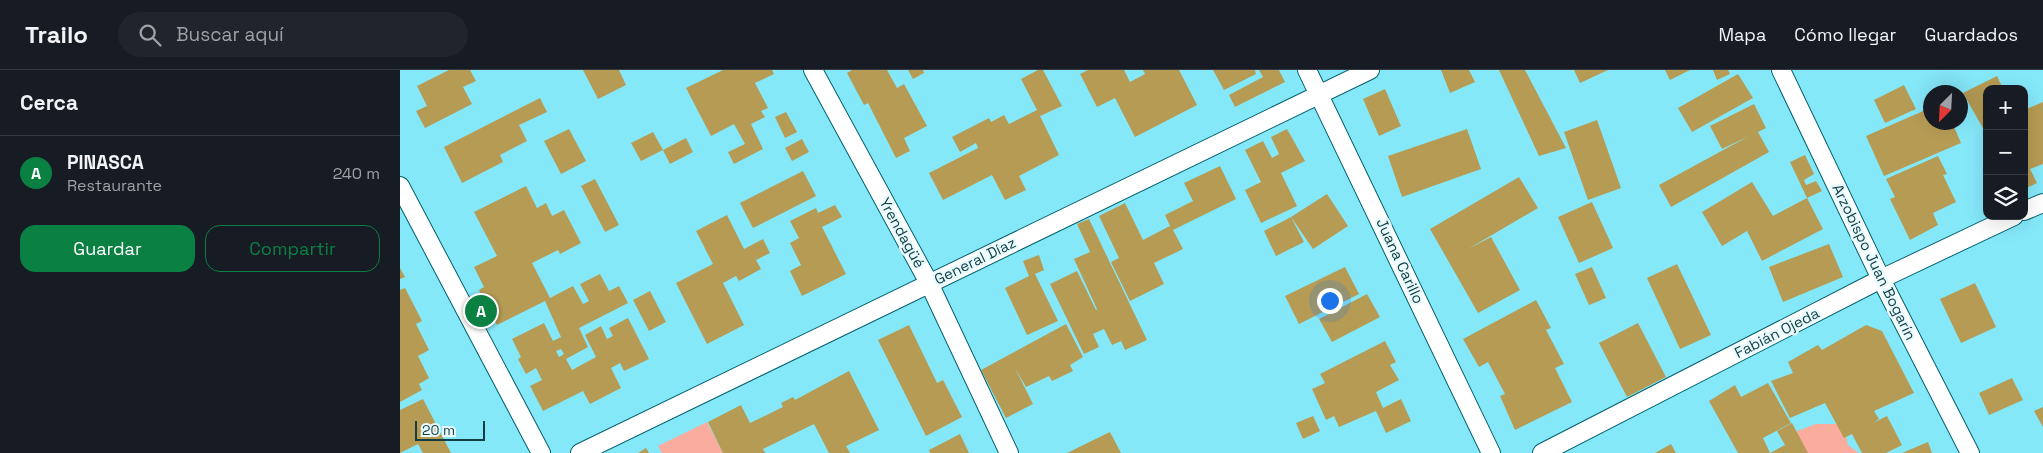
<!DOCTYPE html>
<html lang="es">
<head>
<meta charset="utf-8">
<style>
	:root { --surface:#171b24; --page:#20242c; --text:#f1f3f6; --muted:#9ea1a6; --line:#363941; --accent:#0b8043 }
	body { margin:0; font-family:"Space Grotesk",sans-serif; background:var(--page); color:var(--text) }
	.controls { position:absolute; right:15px; top:15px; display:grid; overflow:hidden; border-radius:10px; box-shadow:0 5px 20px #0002 }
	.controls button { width:45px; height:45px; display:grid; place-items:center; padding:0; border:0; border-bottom:1px solid var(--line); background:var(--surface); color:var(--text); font:25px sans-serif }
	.compass { position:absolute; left:1523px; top:15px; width:45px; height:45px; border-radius:50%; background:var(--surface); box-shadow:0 5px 20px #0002; rotate:204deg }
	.scale { position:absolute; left:15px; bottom:12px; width:70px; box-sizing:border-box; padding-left:5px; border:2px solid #113d43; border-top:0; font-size:14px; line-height:18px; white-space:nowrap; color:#113d43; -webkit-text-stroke:4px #e9fbfe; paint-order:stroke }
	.you { position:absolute; left:929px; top:230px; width:18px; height:18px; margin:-12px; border:4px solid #fff; border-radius:50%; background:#1a73e8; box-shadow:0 0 0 8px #1a73e833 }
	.badge { display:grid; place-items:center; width:32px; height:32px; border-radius:50%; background:var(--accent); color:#fff; font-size:16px; font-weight:700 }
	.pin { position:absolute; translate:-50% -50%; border:2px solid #fff; box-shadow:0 1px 5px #0006 }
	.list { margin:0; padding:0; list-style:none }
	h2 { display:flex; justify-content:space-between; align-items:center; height:65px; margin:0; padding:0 20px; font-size:21px }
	h2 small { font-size:16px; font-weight:400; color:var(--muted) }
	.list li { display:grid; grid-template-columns:32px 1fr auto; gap:15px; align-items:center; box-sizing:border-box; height:75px; padding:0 20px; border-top:1px solid var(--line) }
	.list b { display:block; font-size:19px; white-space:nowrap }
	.list p { margin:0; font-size:16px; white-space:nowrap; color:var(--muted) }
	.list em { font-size:16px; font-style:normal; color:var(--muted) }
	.actions { display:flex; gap:10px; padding:15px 20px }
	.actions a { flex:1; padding:11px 0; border:1px solid var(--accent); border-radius:15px; text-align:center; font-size:18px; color:var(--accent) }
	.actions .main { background:var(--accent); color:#fff }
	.icon { flex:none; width:28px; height:28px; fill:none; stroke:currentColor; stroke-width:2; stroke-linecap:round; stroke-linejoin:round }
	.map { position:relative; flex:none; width:1643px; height:383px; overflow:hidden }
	header { display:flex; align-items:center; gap:30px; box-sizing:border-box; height:70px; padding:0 25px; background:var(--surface); border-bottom:1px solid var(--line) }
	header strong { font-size:24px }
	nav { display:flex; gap:28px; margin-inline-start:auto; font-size:18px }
	.search { width:350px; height:45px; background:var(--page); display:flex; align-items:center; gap:12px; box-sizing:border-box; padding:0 18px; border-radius:28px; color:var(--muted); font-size:19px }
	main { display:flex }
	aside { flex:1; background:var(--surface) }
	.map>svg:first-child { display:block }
</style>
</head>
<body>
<header>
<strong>Trailo</strong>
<div class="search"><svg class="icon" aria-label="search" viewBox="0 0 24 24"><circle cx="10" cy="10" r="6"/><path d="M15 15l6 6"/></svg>Buscar aquí</div>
<nav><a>Mapa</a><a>Cómo llegar</a><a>Guardados</a></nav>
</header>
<main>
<aside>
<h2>Cerca<small></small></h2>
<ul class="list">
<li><span class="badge">A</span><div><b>PINASCA</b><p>Restaurante</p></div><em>240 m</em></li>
</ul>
<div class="actions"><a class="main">Guardar</a><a>Compartir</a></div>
</aside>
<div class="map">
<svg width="1643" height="383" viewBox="0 0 1643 383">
	<rect width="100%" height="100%" fill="#85e8f9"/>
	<g fill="#faac9f">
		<polygon points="307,352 323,383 262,383 258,376"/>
		<polygon points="1416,354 1439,354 1444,358 1448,375 1459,383 1391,383 1397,361"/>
	</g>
	<g fill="#b59b54" fill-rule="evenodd">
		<polygon points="49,0 70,0 76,11 63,17 72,34 25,58 16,41 27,36 17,16"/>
		<polygon points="183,0 219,0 226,15 198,29"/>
		<polygon points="323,0 372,0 374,4 355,13 368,38 361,41 365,47 351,54 363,79 334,94 328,82 345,74 334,54 311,66 286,18"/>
		<polygon points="452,0 487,0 497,18 504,14 527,56 504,68 510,81 496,88 468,33 464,35 447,3"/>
		<polygon points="508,0 523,0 524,3 513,9"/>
		<polygon points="638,0 643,0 662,36 640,46 659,85 619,106 626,120 605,130 592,105 543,130 529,103 578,78 576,73 560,82 552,67 589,48 591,52 604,45 609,54 637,40 621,9"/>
		<polygon points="688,0 724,0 730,12 745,4 743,0 779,0 797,35 735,67 715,28 697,37 680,4"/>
		<polygon points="813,0 855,0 856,4 824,20"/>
		<polygon points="859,0 879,0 885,12 835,37 829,25 863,7"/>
		<polygon points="1041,0 1069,0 1075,12 1050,23"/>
		<polygon points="1099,0 1125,0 1166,78 1139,86"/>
		<polygon points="1174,0 1208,0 1180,13"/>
		<polygon points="1265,0 1290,0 1270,10"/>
		<polygon points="1313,0 1328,0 1330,4 1317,10"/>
		<polygon points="1338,4 1353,28 1292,62 1278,38"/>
		<polygon points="1597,6 1603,19 1587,19 1587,58 1584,60 1563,23"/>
		<polygon points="1504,15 1516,39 1485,53 1474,30"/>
		<polygon points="985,19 1001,56 979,66 963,29"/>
		<polygon points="140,28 147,42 119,55 127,71 100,85 103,92 62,113 44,77"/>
		<polygon points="1643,32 1643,94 1630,99 1637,113 1624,119 1624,88 1627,92 1624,86 1624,40"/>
		<polygon points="1354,34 1366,58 1358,62 1369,82 1271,137 1259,115 1349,66 1322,79 1310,56"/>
		<polygon points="1530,38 1530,52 1537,52 1539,57 1552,52 1561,73 1484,106 1466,66"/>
		<polygon points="386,42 397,62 385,68 375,47"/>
		<polygon points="1197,50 1221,118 1188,130 1164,62"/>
		<polygon points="169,59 186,91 161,104 144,71"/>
		<polygon points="887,59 905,91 881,103 897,136 861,153 845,120 861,112 845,80 863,71 872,88 879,84 871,67"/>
		<polygon points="1067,59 1081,99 1002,127 988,86"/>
		<polygon points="253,62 263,80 241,91 231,73"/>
		<polygon points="286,68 293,82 270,94 263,80"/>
		<polygon points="402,69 409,82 392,91 385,78"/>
		<polygon points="1405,85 1414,104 1404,110 1406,115 1416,111 1422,121 1407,128 1390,92"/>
		<polygon points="1538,86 1547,104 1543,105 1556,132 1533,143 1538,155 1510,170 1490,129 1495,127 1486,109"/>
		<polygon points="820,96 836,129 773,160 783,179 754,193 764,214 730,231 711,192 719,188 699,146 725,133 743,170 770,156 765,145 793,131 784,113"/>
		<polygon points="403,101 416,126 353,158 340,133"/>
		<polygon points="1119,107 1138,138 1068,179 1091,167 1120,220 1078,243 1030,159"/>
		<polygon points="195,109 219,155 205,162 181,116"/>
		<polygon points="1352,112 1373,146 1407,128 1423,159 1362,191 1347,161 1322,176 1302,142"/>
		<path d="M 126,116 L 137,138 L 146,133 L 152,146 L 164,140 L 181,173 L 160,184 L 158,180 L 132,193 L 150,228 L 173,216 L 183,234 L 189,231 L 180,214 L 200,204 L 209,221 L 219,216 L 228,233 L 179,258 L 188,277 L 166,289 L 172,300 L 196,287 L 185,265 L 201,256 L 207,269 L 213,266 L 209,258 L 228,248 L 249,289 L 224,301 L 220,293 L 211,298 L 221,318 L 190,334 L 183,321 L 143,341 L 130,316 L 142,310 L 136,298 L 126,304 L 118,289 L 121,287 L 112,269 L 144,253 L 153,271 L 161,267 L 145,231 L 97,255 L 79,220 L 84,217 L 74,197 L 97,186 L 74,142 ZM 161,279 L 164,284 L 159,287 L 156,281 Z"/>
		<polygon points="927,124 948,156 913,179 891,147"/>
		<polygon points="1192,132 1213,178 1179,193 1158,147"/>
		<polygon points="435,135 442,147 422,157 446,204 402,226 390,201 401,195 390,173 399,168 390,151 416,138 418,143"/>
		<polygon points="327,145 344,179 363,169 370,183 356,190 361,199 339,211 336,206 323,213 344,255 307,274 276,213 313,194 296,161"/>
		<polygon points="891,147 904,172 876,186 864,161"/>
		<polygon points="689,149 747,270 725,280 721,271 712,275 704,259 693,264 699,277 684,284 650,214 677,201 696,240 697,239 674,189 690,182 677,154"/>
		<polygon points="1429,174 1443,207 1383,232 1369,197"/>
		<polygon points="639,185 644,200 635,204 658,251 627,265 605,218 629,206 623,191"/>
		<polygon points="1277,194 1311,265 1280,279 1247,208"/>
		<polygon points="945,197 959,224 899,254 885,226"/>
		<polygon points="1192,197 1206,228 1189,235 1175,204"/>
		<polygon points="0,198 5,207 0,209"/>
		<polygon points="1575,213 1596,257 1561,273 1540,229"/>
		<polygon points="5,218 22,251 16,254 29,280 18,286 29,308 19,314 22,320 0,332 0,220"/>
		<polygon points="250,221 266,252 249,261 233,230"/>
		<polygon points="967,224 980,247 932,272 919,249"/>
		<polygon points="1136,230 1151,258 1146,260 1164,294 1155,298 1172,332 1115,360 1100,326 1105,324 1088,292 1079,297 1063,269"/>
		<polygon points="1238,253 1266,307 1227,327 1199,273"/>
		<polygon points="666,254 683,287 670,295 673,301 652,311 649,306 626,317 615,298 633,334 606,348 581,300"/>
		<polygon points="509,255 537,313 543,310 562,347 526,366 478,270"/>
		<polygon points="1466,255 1482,261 1514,323 1474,341 1479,349 1473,353 1487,346 1502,375 1486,383 1462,383 1452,364 1444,368 1425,333 1390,348 1371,311 1393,303 1388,292 1418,275 1422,280"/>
		<polygon points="985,271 996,292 990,295 999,310 976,322 983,338 1001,329 1011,351 986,363 976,341 939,357 934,346 926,350 912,319 925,313 920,304"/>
		<polygon points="449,301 479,360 446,376 450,383 429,383 414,354 363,379 365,383 323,383 308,352 341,335 350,353 383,337 381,333 393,327 395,330"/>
		<polygon points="1612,308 1623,330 1589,345 1579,323"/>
		<polygon points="1368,313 1391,353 1363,368 1370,383 1385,375 1377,361 1392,353 1408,383 1338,383 1309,331 1335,315 1341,327"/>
		<polygon points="23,329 51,383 23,383 18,374 0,383 0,340"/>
		<polygon points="1643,337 1643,357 1634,341"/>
		<polygon points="913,346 920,361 903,369 896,353"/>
		<polygon points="710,362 721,383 667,383"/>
		<polygon points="560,364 569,383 530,383 529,380"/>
		<polygon points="1528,372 1532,383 1502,383"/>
		<polygon points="1271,374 1276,383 1255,383"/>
		<polygon points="246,378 249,383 238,383"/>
	</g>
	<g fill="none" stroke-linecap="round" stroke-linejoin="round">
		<g stroke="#02606c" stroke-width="20">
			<g id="street">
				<polyline points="413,0 529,213 609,383"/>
				<polyline points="907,0 1091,383"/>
				<polyline points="1381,0 1481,209 1570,383"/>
				<polyline points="0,116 141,383"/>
				<polyline points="1624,141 1643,133"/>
				<polyline points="180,383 970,0"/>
				<polyline points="1142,383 1481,209 1614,146"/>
			</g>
		</g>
		<use href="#street" stroke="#fff" stroke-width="18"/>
	</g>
	<g text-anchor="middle" stroke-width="5" stroke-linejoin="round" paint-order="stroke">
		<g font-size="15" fill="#113d43" stroke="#e9fbfe">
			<text transform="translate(502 163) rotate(61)" y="5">Yrendagüé</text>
			<text transform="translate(575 191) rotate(-26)" y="5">General Díaz</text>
			<text transform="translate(1000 191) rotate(65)" y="5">Juana Carillo</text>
			<text transform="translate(1474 192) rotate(64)" y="5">Arzobispo Juan Bogarín</text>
			<text transform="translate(1377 263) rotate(-27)" y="5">Fabián Ojeda</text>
		</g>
	</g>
</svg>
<div class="controls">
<button>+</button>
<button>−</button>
<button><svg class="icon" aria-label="layers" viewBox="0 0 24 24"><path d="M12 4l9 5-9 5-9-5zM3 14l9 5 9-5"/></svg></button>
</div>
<svg class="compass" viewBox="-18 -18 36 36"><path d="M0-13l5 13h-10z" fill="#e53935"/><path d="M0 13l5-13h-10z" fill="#9ea1a6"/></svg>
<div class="scale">20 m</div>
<div class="you"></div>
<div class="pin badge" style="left:81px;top:241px">A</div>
</div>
</main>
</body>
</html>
